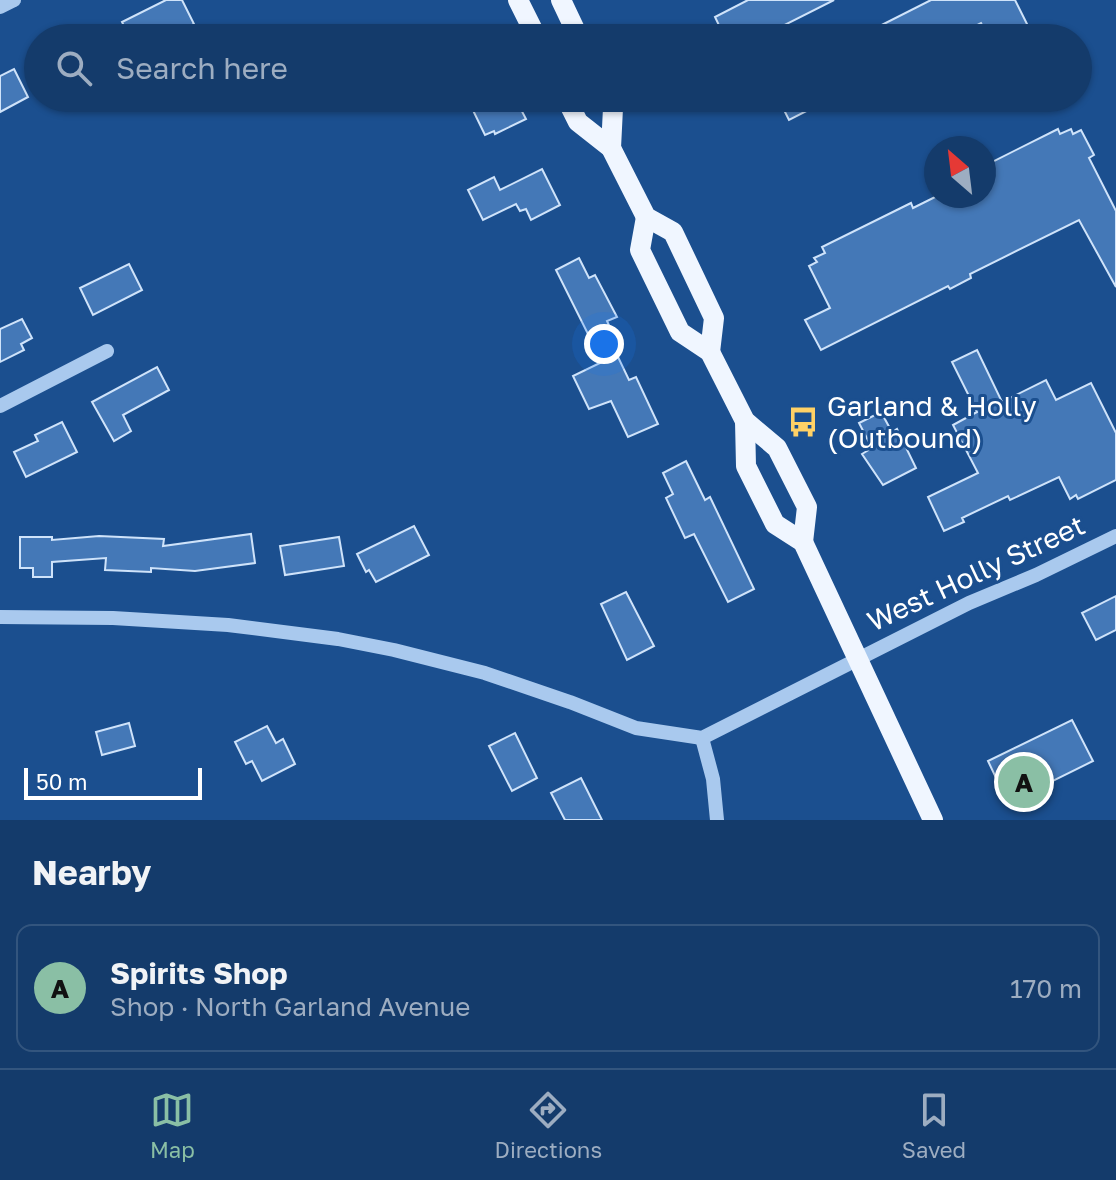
<!DOCTYPE html>
<html lang="en">
<head>
<meta charset="utf-8">
<style>
	:root { --surface:#143b6b; --page:#214673; --text:#f1f3f6; --muted:#9dadc1; --line:#33557e; --accent:#8abfa5 }
	body { margin:0; font-family:"Golos Text",sans-serif; background:var(--page); color:var(--text) }
	.compass { position:absolute; left:924px; top:136px; width:72px; height:72px; border-radius:50%; background:var(--surface); box-shadow:0 2px 6px #0004; rotate:332deg }
	.scale { position:absolute; left:24px; bottom:20px; width:178px; box-sizing:border-box; padding-left:8px; border:4px solid #fff; border-top:0; font-size:22px; line-height:28px; white-space:nowrap; color:#fff; -webkit-text-stroke:6px #1b4f8f; paint-order:stroke }
	.you { position:absolute; left:604px; top:344px; width:28px; height:28px; margin:-20px; border:6px solid #fff; border-radius:50%; background:#1a73e8; box-shadow:0 0 0 12px #1a73e833 }
	.badge { display:grid; place-items:center; width:52px; height:52px; border-radius:50%; background:var(--accent); color:#111; font-size:26px; font-weight:700 }
	.pin { position:absolute; translate:-50% -50%; border:4px solid #fff; box-shadow:0 2px 8px #0006 }
	.list { margin:0; padding:0; list-style:none }
	h2 { display:flex; justify-content:space-between; align-items:center; height:104px; margin:0; padding:0 32px; font-size:34px }
	h2 small { font-size:26px; font-weight:400; color:var(--muted) }
	.list li { display:grid; grid-template-columns:52px 1fr auto; gap:24px; align-items:center; box-sizing:border-box; height:128px; margin:0 16px 16px; padding:0 16px; border:2px solid var(--line); border-radius:16px }
	.list b { display:block; font-size:30px; white-space:nowrap }
	.list p { margin:0; font-size:26px; white-space:nowrap; color:var(--muted) }
	.list em { font-size:26px; font-style:normal; color:var(--muted) }
	.icon { flex:none; width:44px; height:44px; fill:none; stroke:currentColor; stroke-width:2; stroke-linecap:round; stroke-linejoin:round }
	.map { position:relative; flex:none; width:1116px; height:820px; overflow:hidden }
	.search { position:absolute; background:var(--surface); box-shadow:0 2px 6px #0004; left:24px; right:24px; top:24px; height:88px; display:flex; align-items:center; gap:20px; box-sizing:border-box; padding:0 28px; border-radius:44px; color:var(--muted); font-size:30px }
	.sheet { height:248px; background:var(--surface) }
	nav { display:flex; justify-content:space-around; align-items:center; box-sizing:border-box; height:112px; border-top:2px solid var(--line); background:var(--surface); font-size:22px; color:var(--muted) }
	nav a { display:grid; justify-items:center; gap:4px }
	nav .on { color:var(--accent) }
	.map>svg:first-child { display:block }
</style>
</head>
<body>
<div class="map">
<svg width="1116" height="820" viewBox="0 0 1116 820">
	<rect width="100%" height="100%" fill="#1b4f8f"/>
	<g fill="#4478b7" stroke="#cfe3fa" stroke-width="2">
		<polygon points="166,0 182,0 194,24 166,38 130,38 122,22"/>
		<polygon points="748,0 834,0 759,38 725,38 715,17"/>
		<polygon points="931,0 1015,0 1034,38 989,38 981,23 952,38 856,38"/>
		<polygon points="14,69 28,97 0,112 0,76"/>
		<polygon points="467,98 515,98 526,119 495,134 494,131 485,135"/>
		<polygon points="778,98 832,98 789,120"/>
		<polygon points="1058,129 1060,134 1071,129 1073,134 1081,130 1094,155 1089,158 1116,211 1116,287 1079,220 970,274 971,278 950,289 948,286 821,350 805,320 830,308 809,266 817,262 814,258 825,253 822,247 911,203 913,208 937,196 984,196 984,166"/>
		<polygon points="542,169 560,205 531,220 526,209 520,211 516,204 483,220 468,190 494,177 500,190"/>
		<polygon points="579,258 589,278 595,275 617,317 607,321 612,332 607,334 629,380 636,377 658,424 628,437 611,401 589,409 573,376 602,362 556,270"/>
		<polygon points="129,264 142,290 93,315 80,288"/>
		<polygon points="22,319 32,338 21,344 24,350 0,362 0,329"/>
		<polygon points="977,350 1002,402 1046,380 1056,400 1091,383 1116,433 1116,480 1078,499 1076,495 1070,499 1059,477 1010,500 1008,496 962,518 964,522 944,531 928,497 978,473 953,425 977,412 952,362"/>
		<polygon points="157,367 169,390 123,415 131,431 114,441 92,402"/>
		<polygon points="881,412 892,432 897,429 916,468 883,485 862,454 872,448 859,423"/>
		<polygon points="62,422 77,452 26,477 14,452 38,441 35,435"/>
		<polygon points="686,461 705,500 710,497 754,589 728,602 694,534 685,538 666,498 673,494 663,473"/>
		<polygon points="414,526 429,555 376,582 369,570 366,572 357,554"/>
		<polygon points="251,534 255,563 195,571 151,568 151,572 105,570 106,558 52,562 52,577 33,577 33,568 20,568 20,537 52,537 52,540 99,536 164,539 163,546"/>
		<polygon points="339,537 344,566 285,575 280,546"/>
		<polygon points="626,592 654,646 627,660 601,604"/>
		<polygon points="1116,596 1116,630 1096,640 1082,613"/>
		<polygon points="1072,720 1093,761 1008,803 988,761"/>
		<polygon points="129,723 135,746 102,755 96,732"/>
		<polygon points="267,726 276,743 283,739 295,764 262,781 252,761 246,764 235,742"/>
		<polygon points="515,733 537,778 512,791 489,746"/>
		<polygon points="581,778 602,820 565,820 551,793"/>
	</g>
	<g fill="none" stroke-linecap="round" stroke-linejoin="round">
		<g stroke="#a9c9ee" stroke-width="14">
			<polyline points="0,7 14,0"/>
			<polyline points="0,406 107,351"/>
			<polyline points="0,617 113,618 228,625 338,639 394,650 485,673 570,702 636,728 702,738 969,603 1036,575 1116,536"/>
			<polyline points="702,738 713,779 717,820"/>
		</g>
		<g stroke="#f0f6ff" stroke-width="20">
			<polyline points="518,0 537,38"/>
			<polyline points="561,0 579,38"/>
			<polyline points="566,98 578,122 611,148 646,217 673,232 714,318 710,352"/>
			<polyline points="608,98 613,108 611,148"/>
			<polyline points="646,217 640,250 680,332 710,352 745,421 777,448 807,507 803,542"/>
			<polyline points="745,421 746,466 775,524 803,542 933,820"/>
		</g>
	</g>
	<defs>
		<g id="bus-bare" transform="scale(2.4)"><path d="M-5-6H5V4H4V6H2V4H-2V6H-4V4H-5ZM-3.5-4V0h7V-4ZM-3.5 1.2v1.5H-2V1.2ZM2 1.2v1.5H3.5V1.2Z" fill="#ffd166" stroke="#1b4f8f" stroke-width="2.5" paint-order="stroke"/></g>
	</defs>
	<g fill-rule="evenodd">
		<use href="#bus-bare" x="803" y="422"/>
	</g>
	<g text-anchor="middle" stroke-width="6" stroke-linejoin="round" paint-order="stroke">
		<g font-size="28" fill="#fff" stroke="#1b4f8f" text-anchor="start">
			<text x="827" y="416">Garland &amp; Holly<tspan x="827" dy="32">(Outbound)</tspan></text>
		</g>
		<g font-size="28" fill="#fff" stroke="#1b4f8f">
			<text transform="translate(976 573) rotate(-25)" y="10">West Holly Street</text>
		</g>
	</g>
</svg>
<svg class="compass" viewBox="-18 -18 36 36"><path d="M0-13l5 13h-10z" fill="#e53935"/><path d="M0 13l5-13h-10z" fill="#9dadc1"/></svg>
<div class="scale">50 m</div>
<div class="you"></div>
<div class="pin badge" style="left:1024px;top:782px">A</div>
<div class="search"><svg class="icon" aria-label="search" viewBox="0 0 24 24"><circle cx="10" cy="10" r="6"/><path d="M15 15l6 6"/></svg>Search here</div>
</div>
<section class="sheet">
<h2>Nearby<small></small></h2>
<ul class="list">
<li><span class="badge">A</span><div><b>Spirits Shop</b><p>Shop · North Garland Avenue</p></div><em>170 m</em></li>
</ul>
</section>
<nav>
<a class="on"><svg class="icon" aria-label="map" viewBox="0 0 24 24"><path d="M3 6l6-2 6 2 6-2v14l-6 2-6-2-6 2zM9 4v14M15 6v14"/></svg>Map</a>
<a><svg class="icon" aria-label="directions" viewBox="0 0 24 24"><path d="M12 3l9 9-9 9-9-9zM9 14v-3h6M13 9l2 2-2 2"/></svg>Directions</a>
<a><svg class="icon" aria-label="saved" viewBox="0 0 24 24"><path d="M7 4h10v16l-5-4-5 4z"/></svg>Saved</a>
</nav>
</body>
</html>
